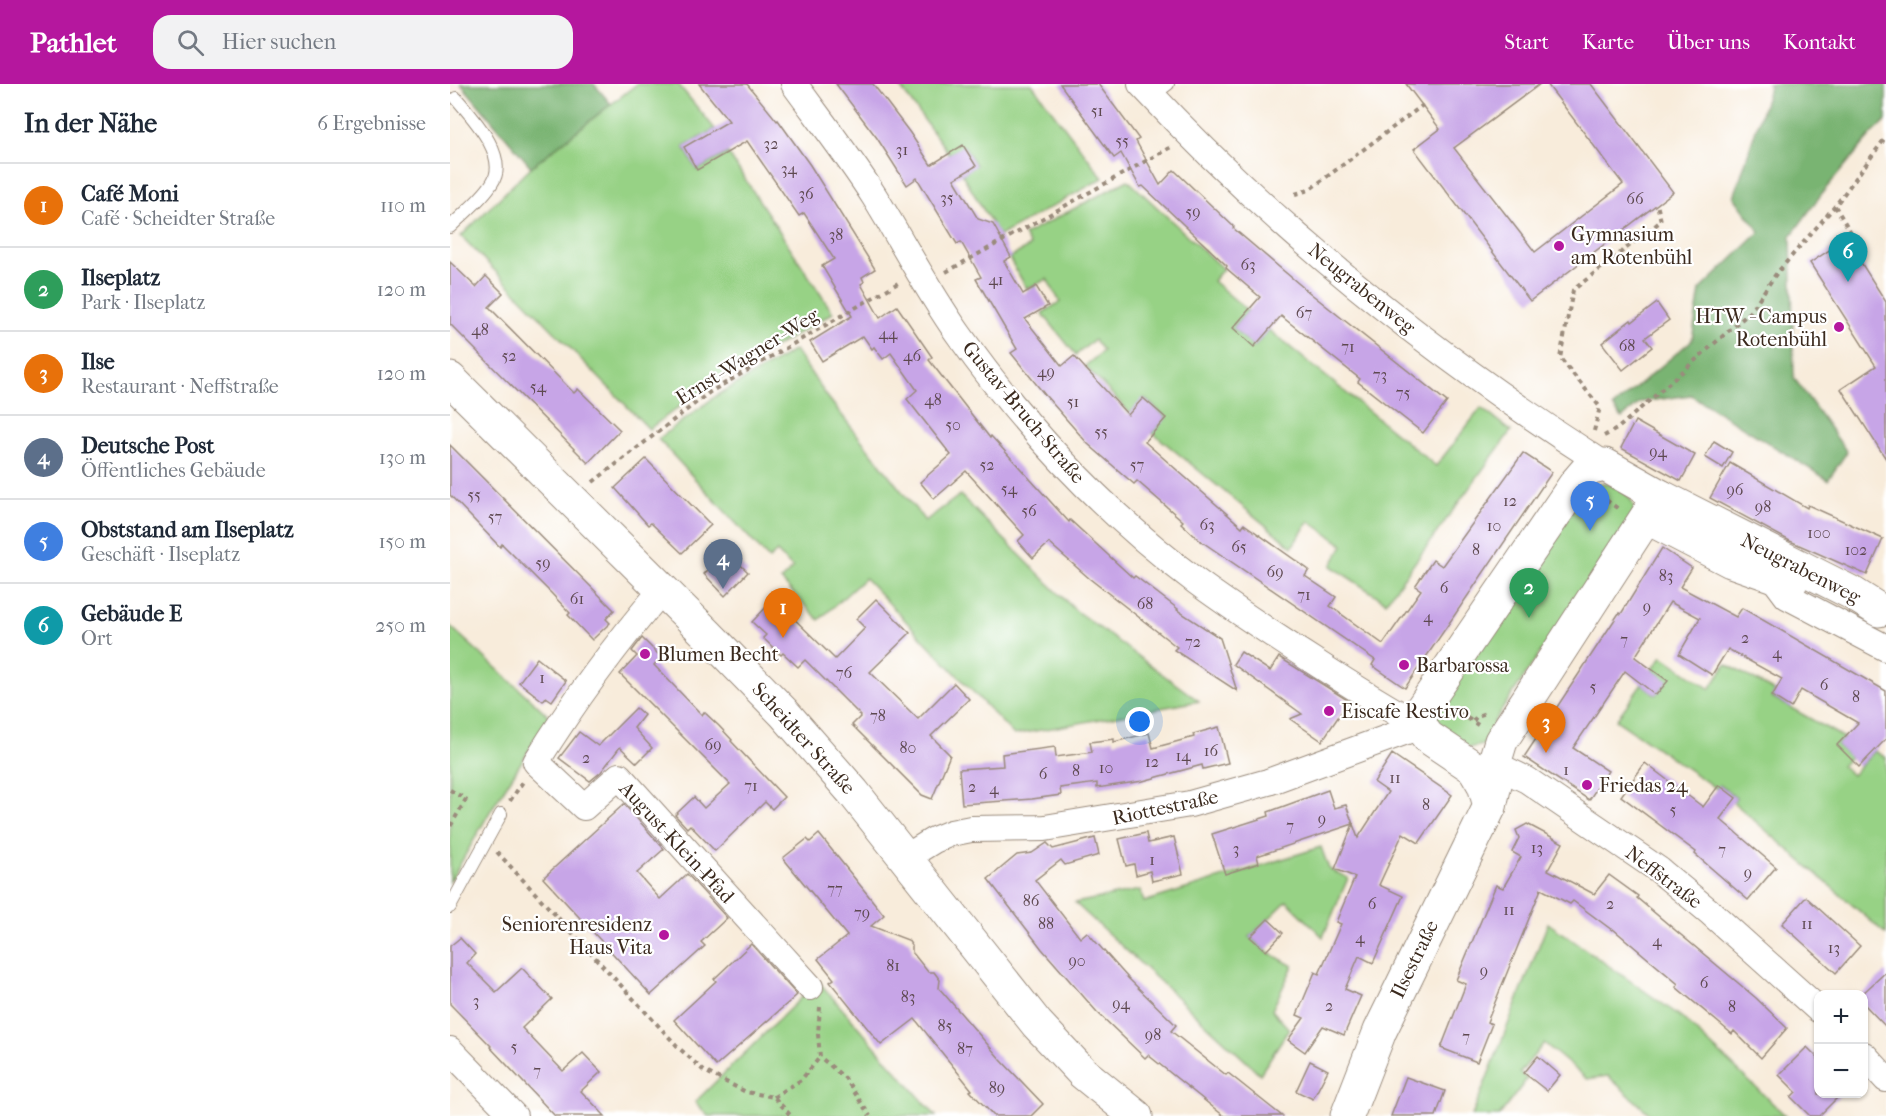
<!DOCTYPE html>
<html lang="de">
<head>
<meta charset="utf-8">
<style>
	:root { --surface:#fff; --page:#f2f2f3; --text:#1f2937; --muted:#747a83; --line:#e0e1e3; --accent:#b5179e }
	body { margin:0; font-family:"IM FELL French Canon",serif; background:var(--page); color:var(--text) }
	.controls { position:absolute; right:18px; bottom:18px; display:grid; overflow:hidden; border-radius:12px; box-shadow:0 2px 4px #0004 }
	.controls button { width:54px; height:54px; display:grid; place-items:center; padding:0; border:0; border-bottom:2px solid var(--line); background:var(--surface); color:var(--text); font:30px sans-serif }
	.you { position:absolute; left:690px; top:638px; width:21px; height:21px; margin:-15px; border:4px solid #fff; border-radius:50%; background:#1a73e8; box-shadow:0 0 0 9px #1a73e833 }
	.badge { display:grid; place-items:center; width:39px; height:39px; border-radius:50%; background:var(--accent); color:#fff; font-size:20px; font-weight:700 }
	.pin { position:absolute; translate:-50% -50px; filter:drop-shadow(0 2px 3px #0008) }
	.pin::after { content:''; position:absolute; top:32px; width:21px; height:18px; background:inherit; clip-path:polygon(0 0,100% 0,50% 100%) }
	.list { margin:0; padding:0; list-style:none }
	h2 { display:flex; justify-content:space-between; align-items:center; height:78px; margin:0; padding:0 24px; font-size:26px }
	h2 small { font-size:20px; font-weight:400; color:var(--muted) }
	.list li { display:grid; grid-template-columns:39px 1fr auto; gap:18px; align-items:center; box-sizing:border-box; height:84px; padding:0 24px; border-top:2px solid var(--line) }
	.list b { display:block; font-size:22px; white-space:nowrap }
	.list p { margin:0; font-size:20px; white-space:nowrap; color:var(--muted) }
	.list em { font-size:20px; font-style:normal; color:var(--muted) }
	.icon { flex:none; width:33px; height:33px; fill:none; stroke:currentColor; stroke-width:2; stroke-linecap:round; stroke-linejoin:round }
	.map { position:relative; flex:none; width:1436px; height:1032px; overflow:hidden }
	header { display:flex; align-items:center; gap:36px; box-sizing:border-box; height:84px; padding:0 30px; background:var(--accent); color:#fff }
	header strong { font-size:28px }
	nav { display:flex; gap:33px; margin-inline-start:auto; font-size:21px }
	.search { width:420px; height:54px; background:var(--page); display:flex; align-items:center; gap:15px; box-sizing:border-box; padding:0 21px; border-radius:18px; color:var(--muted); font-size:22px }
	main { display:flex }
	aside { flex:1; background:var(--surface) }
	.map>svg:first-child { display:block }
</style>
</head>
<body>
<header>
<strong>Pathlet</strong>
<div class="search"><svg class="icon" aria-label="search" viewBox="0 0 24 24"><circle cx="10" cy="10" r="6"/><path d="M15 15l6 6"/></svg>Hier suchen</div>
<nav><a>Start</a><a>Karte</a><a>Über uns</a><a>Kontakt</a></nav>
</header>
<main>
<aside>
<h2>In der Nähe<small>6 Ergebnisse</small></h2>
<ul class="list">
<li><span class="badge" style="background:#e8710a">1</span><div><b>Café Moni</b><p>Café · Scheidter Straße</p></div><em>110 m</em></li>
<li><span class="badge" style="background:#2e9e5b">2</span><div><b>Ilseplatz</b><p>Park · Ilseplatz</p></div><em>120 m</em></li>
<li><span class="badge" style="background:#e8710a">3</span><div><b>Ilse</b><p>Restaurant · Neffstraße</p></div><em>120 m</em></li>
<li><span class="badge" style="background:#5c6f8a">4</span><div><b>Deutsche Post</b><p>Öffentliches Gebäude</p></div><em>130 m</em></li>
<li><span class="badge" style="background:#3f7fe0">5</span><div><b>Obststand am Ilseplatz</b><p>Geschäft · Ilseplatz</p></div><em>150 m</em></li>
<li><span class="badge" style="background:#0f9aa8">6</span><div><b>Gebäude E</b><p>Ort</p></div><em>250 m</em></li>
</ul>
</aside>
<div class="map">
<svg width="1436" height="1032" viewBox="0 0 1436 1032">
	<rect width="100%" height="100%" fill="#fff"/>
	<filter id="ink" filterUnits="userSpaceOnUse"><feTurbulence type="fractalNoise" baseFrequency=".0167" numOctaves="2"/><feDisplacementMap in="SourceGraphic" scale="12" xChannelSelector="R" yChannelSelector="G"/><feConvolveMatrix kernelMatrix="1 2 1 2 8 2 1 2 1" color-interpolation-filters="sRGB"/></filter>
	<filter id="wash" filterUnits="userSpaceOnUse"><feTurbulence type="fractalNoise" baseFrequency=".008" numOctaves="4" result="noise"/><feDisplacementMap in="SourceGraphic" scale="24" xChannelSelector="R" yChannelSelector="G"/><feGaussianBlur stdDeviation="1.35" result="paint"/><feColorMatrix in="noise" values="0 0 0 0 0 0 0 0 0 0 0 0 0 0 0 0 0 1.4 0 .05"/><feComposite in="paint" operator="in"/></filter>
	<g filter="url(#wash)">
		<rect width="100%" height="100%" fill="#f8ecdb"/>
		<g fill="#97d285" stroke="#697e52" stroke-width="1.5">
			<polygon points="187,0 228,0 265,45 234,63 247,86 278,69 383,229 256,303 199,345 11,152 81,83"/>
			<polygon points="448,0 582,0 653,94 549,152 512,90 526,81 514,62 499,70"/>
			<polygon points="678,96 773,185 763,197 798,227 783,244 804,263 819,246 986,382 1031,324 1061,347 936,518 881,482 893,461 859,437 842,463 703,349 716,333 694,314 680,329 635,282 653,267 644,256 626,271 592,229 610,218 597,195 577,205 559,174 580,162 574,151"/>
			<polygon points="345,266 376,311 475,437 510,411 625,526 749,617 564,651 415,494 369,536 331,496 343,484 327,468 319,475 208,355 266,312"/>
			<path d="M 1153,399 C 1170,402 1182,411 1185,428 L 1043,639 L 1044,645 L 1033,661 L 1018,664 L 985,642 L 986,621 L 1141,400 Z"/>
			<polygon points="0,542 100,633 41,726 0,798"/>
			<polygon points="1212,572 1260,605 1276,580 1325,607 1322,613 1394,654 1387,661 1400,673 1392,682 1402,691 1425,667 1436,674 1436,850 1283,718 1286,714 1270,701 1267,705 1166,636 1192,600 1206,611 1217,597 1202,586"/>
			<polygon points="871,763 879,785 898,794 873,853 837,817 800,853 816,867 843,882 822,926 839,945 810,990 625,819 690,806 694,818"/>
			<polygon points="1098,839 1230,932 1336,1032 1202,1032 1158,992 1137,995 1094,959 1070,989 1077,995 1049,1032 1022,1032"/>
			<polygon points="368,897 486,1032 258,1032 245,1018"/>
		</g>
		<g fill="#79b472" stroke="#5a6f48" stroke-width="1.5">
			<polygon points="11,0 144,0 161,20 81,83"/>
			<polygon points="1318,0 1436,0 1436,37 1422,50 1373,108 1341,152 1344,294 1397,368 1378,396 1241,311 1191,318 1172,334 1163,323 1242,256 1250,206 1310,148 1284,113 1320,2"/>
		</g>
		<g id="blocks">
			<g fill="#c7a5e7">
				<polygon points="249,0 297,0 327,37 328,36 360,81 425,185 412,193 414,198 411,200 430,234 447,222 482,273 479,276 540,354 541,352 619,438 620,436 683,494 685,492 728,525 727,526 770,554 787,607 724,566 727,563 640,495 599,459 583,474 568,457 574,451 516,387 484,415 470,398 501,371 457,315 467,306 441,269 433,275 424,263 422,265 413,252 372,277 360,258 402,232 372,182 384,175 354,129 349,132 297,57 247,86 234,63 279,37"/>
				<polygon points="386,0 423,0 460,49 481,81 513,61 526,82 504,95 528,135 543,140 561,173 554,177 573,210 586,202 598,222 575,235 612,282 624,272 678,331 693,314 716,334 695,358 792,443 794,440 859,486 855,492 886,513 880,522 933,560 971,506 965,502 983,476 992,482 1073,369 1102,388 955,604 922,581 925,576 748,455 731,439 733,437 687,397 684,400 638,360 595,311 561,269 567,265 526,195 531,193 511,158 507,160 467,94 457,101 427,54"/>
				<polygon points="610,0 648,0 689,55 686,57 710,101 724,86 784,143 783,144 855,205 997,318 973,349 908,298 910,295 831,232 804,263 783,244 810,213 776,184 777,182 693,102 690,103 671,69 664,74"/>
				<polygon points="956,0 1090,0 1004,64 1085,168 1173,100 1097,0 1141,0 1223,108 1080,217 964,65 990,45"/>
				<polygon points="1396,155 1436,218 1436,375 1391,305 1426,282 1360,179"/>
				<polygon points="0,178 26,203 36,192 53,209 39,223 124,309 128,305 170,346 138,379 0,240"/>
				<polygon points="1207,219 1219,236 1195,254 1202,263 1173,286 1152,259 1181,236 1182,238"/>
				<polygon points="1185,337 1245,371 1231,397 1171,364"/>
				<polygon points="1264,357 1282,368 1273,384 1255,373"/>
				<polygon points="0,361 164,526 156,535 160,539 142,556 118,531 120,529 101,509 52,460 50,463 0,411"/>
				<polygon points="196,375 261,441 232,469 201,439 198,441 165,404"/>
				<polygon points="1280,379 1357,424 1358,421 1433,455 1417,491 1340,457 1260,414"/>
				<polygon points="1212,464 1242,484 1230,503 1286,533 1292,524 1436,607 1436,655 1409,683 1387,661 1408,639 1351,606 1341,624 1322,612 1332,595 1278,565 1262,591 1229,570 1250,534 1220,518 1185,573 1218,597 1206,611 1175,587 1123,664 1158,687 1139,716 1074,673 1169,529 1171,530"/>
				<polygon points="276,467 298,488 275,512 254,490"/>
				<polygon points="324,515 385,575 415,544 406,535 426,515 460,549 420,588 468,635 504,599 519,615 481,652 500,671 482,715 472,711 402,641 411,632 355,576 348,583 333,569 331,571 313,554 316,551 302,538"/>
				<polygon points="192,554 211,573 204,581 252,631 254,628 269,642 282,656 281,657 334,713 322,725 315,718 265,767 240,741 237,744 225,731 244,713 254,724 280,700 170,590 187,572 182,567"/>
				<polygon points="791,568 820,587 829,573 899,617 872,657 840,635 852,630 783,580"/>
				<polygon points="87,574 116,597 102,617 96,613 93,617 69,598"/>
				<polygon points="186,624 194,631 184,644 202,664 187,679 170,663 151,688 140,697 109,674 129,648 148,662"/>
				<polygon points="769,643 778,679 753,685 752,681 693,697 647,704 647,699 610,704 611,711 582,715 512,720 509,685 553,682 552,670 605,663 606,673 642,668 640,658 664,655 664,658 699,649 703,664 744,653 743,650"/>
				<polygon points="942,670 1002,711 969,759 953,749 929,801 953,812 923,879 909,872 895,905 911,912 894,951 873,942 855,968 838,956 854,934 847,931 865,888 869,890 891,840 886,838 905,793 885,785 903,740 807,772 809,779 775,790 762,750 819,732 818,728 878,706 884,724 896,721 908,754 938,708 924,698"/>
				<polygon points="1195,679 1253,723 1269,701 1286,714 1270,735 1326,783 1298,816 1245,770 1246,768 1171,712"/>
				<polygon points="174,720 214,765 187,789 210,815 237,790 277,834 251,858 255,862 201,911 93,794"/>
				<polygon points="1077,740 1113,759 1098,786 1144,810 1159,791 1188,812 1187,814 1306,914 1337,944 1311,974 1284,947 1282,950 1226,903 1228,900 1163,845 1162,846 1123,817 1120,820 1091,805 1037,938 1042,940 1027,978 991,964 1016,900 1006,896 1046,801 1053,804 1071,773 1062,768 1069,754 1066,746"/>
				<polygon points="696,749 698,759 724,753 733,790 702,797 700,787 686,791 684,780 676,782 669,755"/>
				<polygon points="369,750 434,831 421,842 458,856 462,862 462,868 478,888 484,888 490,896 489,904 551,976 593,1020 581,1032 544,1032 520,1007 522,1006 465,935 431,961 380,898 384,895 368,875 397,852 333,774 357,755 360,758"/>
				<polygon points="645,754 649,771 615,781 611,776 585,796 630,854 637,848 678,894 726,941 721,947 776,991 778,989 832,1032 774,1032 698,971 695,974 647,928 592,865 538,795 567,771 582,769 597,759 603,765"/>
				<polygon points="1356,813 1410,862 1386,889 1332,840"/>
				<polygon points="818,835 833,849 816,867 800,853"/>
				<polygon points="10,854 25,870 17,879 46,908 72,884 102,915 72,944 113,987 133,969 151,988 131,1007 155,1032 105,1032 40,963 41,962 0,920 0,862"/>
				<polygon points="301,860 347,911 266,982 224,936 266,897 264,895"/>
				<polygon points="1436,888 1436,943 1413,919 1412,910"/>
				<polygon points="1357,963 1368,974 1368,1010 1391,1010 1369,1032 1360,1032 1341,1013 1346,1008 1329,991"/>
				<polygon points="1088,972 1110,991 1097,1007 1074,989"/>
				<polygon points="860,977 878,986 863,1015 846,1007"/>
				<polygon points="956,993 995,1007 986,1032 941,1032"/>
			</g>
		</g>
	</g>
	<g filter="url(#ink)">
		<use href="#blocks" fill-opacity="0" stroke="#9a8b7c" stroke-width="1.5"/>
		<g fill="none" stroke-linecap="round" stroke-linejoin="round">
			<g stroke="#9a8b7c" stroke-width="14">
				<g id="lane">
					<polyline points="702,12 718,0"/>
					<path d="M 0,143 C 12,131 34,113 42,99 C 60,73 22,33 6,14"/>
					<polyline points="0,823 51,730"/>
				</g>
			</g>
			<g stroke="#9a8b7c" stroke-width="28">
				<g id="street">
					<path d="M 344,0 C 371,37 399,73 424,112 C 452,157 476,204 507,248 C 573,342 655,429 747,498 C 785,526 825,552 865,578 C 899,600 934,622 970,642"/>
					<path d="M 691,0 C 827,147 986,273 1155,381"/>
					<polyline points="1322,492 1337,512 1436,564"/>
					<path d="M 212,506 C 166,560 124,617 86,678 L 134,723 L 169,692 L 360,903"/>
					<polyline points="1044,680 1077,696 1209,786 1261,829 1368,925"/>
					<polyline points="455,774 484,756 501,749 521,745 595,744 740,720 818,698 970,642"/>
					<polyline points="0,966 64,1032"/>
					<polyline points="1414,971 1436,995"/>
				</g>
			</g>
			<g stroke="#9a8b7c" stroke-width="35">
				<g id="secondary">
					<polyline points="0,295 257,550 334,629 403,708 587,940 633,989 686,1032"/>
					<polyline points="1198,434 1281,477 1341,498"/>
					<polyline points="1040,722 1034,701 1024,684 978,653 970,642 971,626 1126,399 1138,385 1155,381 1210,412 1402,509 1429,526"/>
					<polyline points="897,1032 930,947 1040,722 1045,700 1044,680 1051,657 1210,412"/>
				</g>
			</g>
			<g stroke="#9a8b7c" stroke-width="4" stroke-dasharray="4.5 4.5" stroke-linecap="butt">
				<polyline points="845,110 859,106 973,21"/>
				<polyline points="1385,122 1403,152"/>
				<polyline points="496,188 721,63"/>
				<polyline points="1144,347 1150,323 1110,274 1123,206 1211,137 1207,120"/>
				<polyline points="1154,352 1167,345 1299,229 1326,190 1385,122 1436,53"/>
				<polyline points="143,398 260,308 450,198"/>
				<polyline points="1149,411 1170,426"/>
				<polyline points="1002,624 1028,641"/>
				<polyline points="1023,637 1027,632 1036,629"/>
				<polyline points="0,706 16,715 0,743"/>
				<polyline points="60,717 74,696"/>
				<polyline points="47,768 230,965 254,987 296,1008 324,1013 341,1032"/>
				<polyline points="370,923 368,950 370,973 395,994 420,1032"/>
				<polyline points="324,1013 351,996 370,973"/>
			</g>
			<use href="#lane" stroke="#fff" stroke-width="12"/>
			<use href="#street" stroke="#fff" stroke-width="26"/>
			<use href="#secondary" stroke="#fff" stroke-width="33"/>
		</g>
	</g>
	<g fill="#b5179e" stroke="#fff" stroke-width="2">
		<circle cx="1109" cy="162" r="6"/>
		<circle cx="1389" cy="243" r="6"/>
		<circle cx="195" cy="570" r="6"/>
		<circle cx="954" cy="581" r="6"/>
		<circle cx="879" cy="627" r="6"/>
		<circle cx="1137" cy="701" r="6"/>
		<circle cx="214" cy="851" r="6"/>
	</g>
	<g text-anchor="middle" stroke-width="4.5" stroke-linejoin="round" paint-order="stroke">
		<g font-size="16" fill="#5e4950">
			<text x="647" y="32">51</text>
			<text x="672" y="62">55</text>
			<text x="321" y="65">32</text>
			<text x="452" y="71">31</text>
			<text x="339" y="90">34</text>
			<text x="356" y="115">36</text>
			<text x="497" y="119">35</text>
			<text x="1185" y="120">66</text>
			<text x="743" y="133">59</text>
			<text x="386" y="156">38</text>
			<text x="798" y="186">63</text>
			<text x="546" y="201">41</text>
			<text x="854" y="234">67</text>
			<text x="30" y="251">48</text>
			<text x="438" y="255">44</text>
			<text x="1177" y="267">68</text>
			<text x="898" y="268">71</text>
			<text x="59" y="277">52</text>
			<text x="462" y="277">46</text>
			<text x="596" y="293">49</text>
			<text x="930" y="296">73</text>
			<text x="88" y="308">54</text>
			<text x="953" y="314">75</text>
			<text x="483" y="321">48</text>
			<text x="623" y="323">51</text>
			<text x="503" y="346">50</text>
			<text x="651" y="353">55</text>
			<text x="1208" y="373">94</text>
			<text x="537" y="386">52</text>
			<text x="687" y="386">57</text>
			<text x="559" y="410">54</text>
			<text x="1285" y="411">96</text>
			<text x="24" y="416">55</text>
			<text x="1060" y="422">12</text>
			<text x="1313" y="428">98</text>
			<text x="579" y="432">56</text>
			<text x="45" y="438">57</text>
			<text x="757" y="446">63</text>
			<text x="1044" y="447">10</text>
			<text x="1369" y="454">100</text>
			<text x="789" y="468">65</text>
			<text x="1026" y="471">8</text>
			<text x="1406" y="471">102</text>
			<text x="93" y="484">59</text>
			<text x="825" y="493">69</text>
			<text x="1216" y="497">83</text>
			<text x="994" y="509">6</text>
			<text x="854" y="516">71</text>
			<text x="127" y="520">61</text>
			<text x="695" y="525">68</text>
			<text x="1197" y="528">9</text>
			<text x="978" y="538">4</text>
			<text x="1295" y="559">2</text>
			<text x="1174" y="561">7</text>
			<text x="743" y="563">72</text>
			<text x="1327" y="574">4</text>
			<text x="394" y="594">76</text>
			<text x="92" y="599">1</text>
			<text x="1374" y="606">6</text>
			<text x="1143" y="608">5</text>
			<text x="1406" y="618">8</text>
			<text x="428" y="637">78</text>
			<text x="263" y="666">69</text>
			<text x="458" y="669">80</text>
			<text x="761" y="672">16</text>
			<text x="733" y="677">14</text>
			<text x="136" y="679">2</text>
			<text x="702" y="683">12</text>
			<text x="656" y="689">10</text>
			<text x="1116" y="691">1</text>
			<text x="626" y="692">8</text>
			<text x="593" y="695">6</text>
			<text x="945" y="699">11</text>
			<text x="301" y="707">71</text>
			<text x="522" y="708">2</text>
			<text x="544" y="710">4</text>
			<text x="976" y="726">8</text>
			<text x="1223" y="731">5</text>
			<text x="872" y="740">9</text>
			<text x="840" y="747">7</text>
			<text x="1087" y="769">13</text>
			<text x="786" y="770">3</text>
			<text x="1272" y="771">7</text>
			<text x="702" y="781">1</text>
			<text x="1298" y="794">9</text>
			<text x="385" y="810">77</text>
			<text x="581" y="822">86</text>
			<text x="922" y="825">6</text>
			<text x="1160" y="825">2</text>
			<text x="1059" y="831">11</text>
			<text x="412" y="834">79</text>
			<text x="596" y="845">88</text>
			<text x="1357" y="845">11</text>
			<text x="910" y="859">4</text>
			<text x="1207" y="862">4</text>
			<text x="1384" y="869">13</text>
			<text x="627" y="882">90</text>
			<text x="443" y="887">81</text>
			<text x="1034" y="892">9</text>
			<text x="1254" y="904">6</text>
			<text x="458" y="918">83</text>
			<text x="26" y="922">3</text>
			<text x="671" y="925">94</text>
			<text x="879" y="927">2</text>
			<text x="1282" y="928">8</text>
			<text x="495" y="947">85</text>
			<text x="703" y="956">98</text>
			<text x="1016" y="958">7</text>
			<text x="64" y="968">5</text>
			<text x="515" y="970">87</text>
			<text x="87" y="992">7</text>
			<text x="547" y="1009">89</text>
		</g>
		<g font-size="20" fill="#3b2a1e" stroke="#fff" text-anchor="start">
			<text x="1121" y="157">Gymnasium<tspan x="1121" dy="23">am Rotenbühl</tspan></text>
			<text x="1377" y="239" text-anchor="end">HTW - Campus<tspan x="1377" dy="23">Rotenbühl</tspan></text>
			<text x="207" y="577">Blumen Becht</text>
			<text x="966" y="588">Barbarossa</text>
			<text x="891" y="634">Eiscafe Restivo</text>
			<text x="1149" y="708">Friedas 24</text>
			<text x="202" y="847" text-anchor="end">Seniorenresidenz<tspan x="202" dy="23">Haus Vita</tspan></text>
		</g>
		<g font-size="20" fill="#3b2a1e" stroke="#fff">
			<text transform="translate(912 204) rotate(39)" y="7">Neugrabenweg</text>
			<text transform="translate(297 272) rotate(-32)" y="7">Ernst-Wagner-Weg</text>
			<text transform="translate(574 328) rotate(50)" y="7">Gustav-Bruch-Straße</text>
			<text transform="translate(1351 484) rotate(27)" y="7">Neugrabenweg</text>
			<text transform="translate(354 654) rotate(48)" y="7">Scheidter Straße</text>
			<text transform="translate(715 723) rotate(-12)" y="7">Riottestraße</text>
			<text transform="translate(227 758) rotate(47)" y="7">August-Klein-Pfad</text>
			<text transform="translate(1214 793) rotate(37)" y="7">Neffstraße</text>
			<text transform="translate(964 875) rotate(-64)" y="7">Ilsestraße</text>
		</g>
	</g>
</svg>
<div class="controls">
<button>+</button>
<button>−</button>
</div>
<div class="you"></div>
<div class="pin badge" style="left:333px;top:554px;background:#e8710a">1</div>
<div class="pin badge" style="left:1079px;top:534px;background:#2e9e5b">2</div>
<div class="pin badge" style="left:1096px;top:669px;background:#e8710a">3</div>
<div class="pin badge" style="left:273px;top:505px;background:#5c6f8a">4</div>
<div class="pin badge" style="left:1140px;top:447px;background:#3f7fe0">5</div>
<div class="pin badge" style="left:1398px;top:198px;background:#0f9aa8">6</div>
</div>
</main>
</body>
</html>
